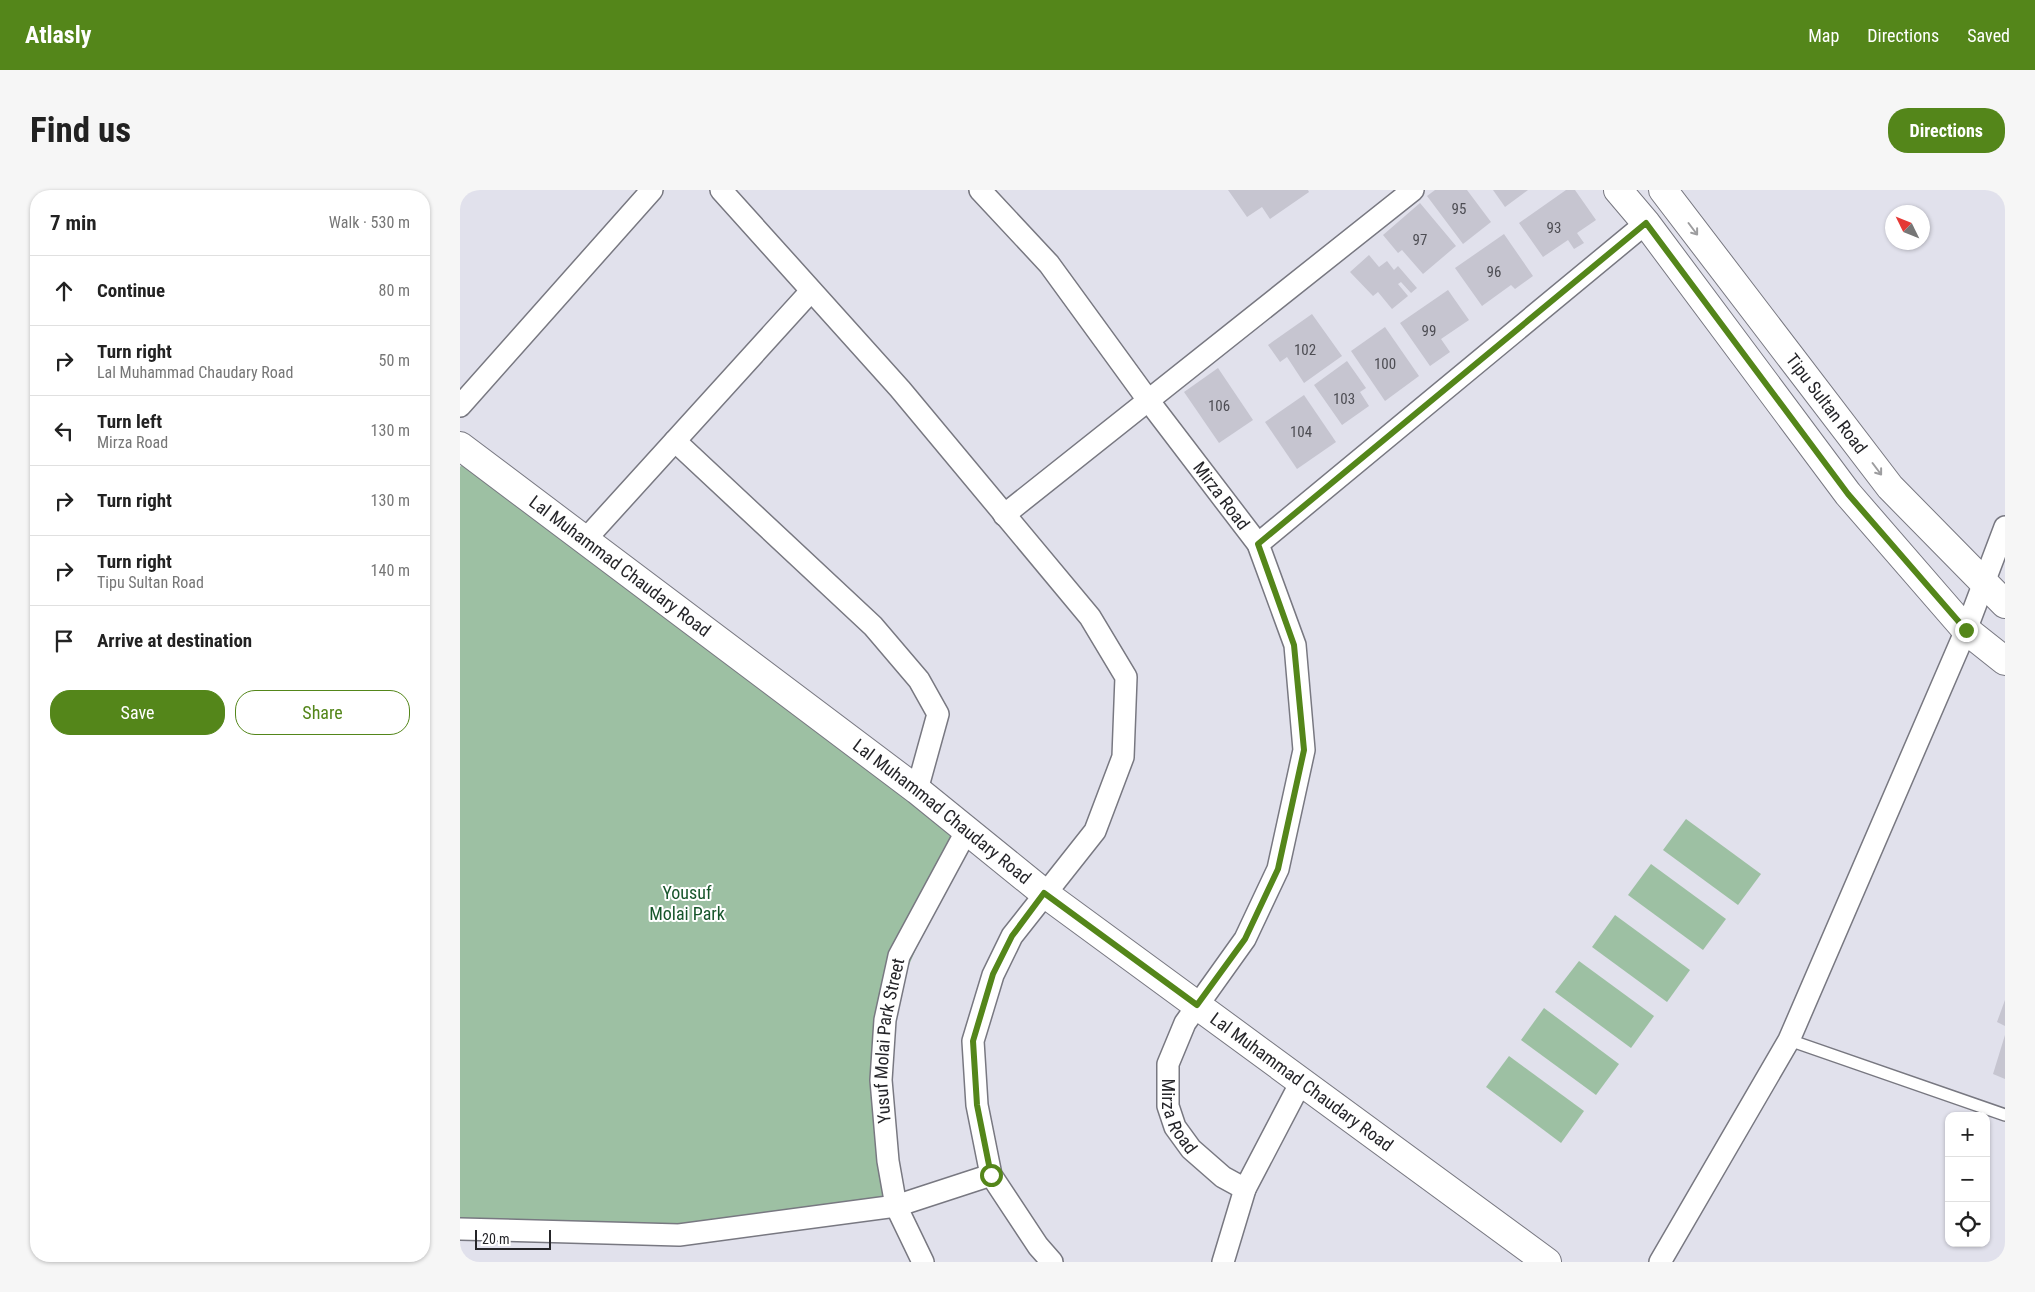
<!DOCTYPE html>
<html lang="en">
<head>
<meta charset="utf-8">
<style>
	:root { --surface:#fff; --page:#f6f6f6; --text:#222; --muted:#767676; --line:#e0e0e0; --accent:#54861a }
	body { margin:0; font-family:"Roboto Condensed",sans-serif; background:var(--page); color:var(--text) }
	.controls { position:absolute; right:15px; bottom:15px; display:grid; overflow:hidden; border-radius:10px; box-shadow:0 1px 4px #0004 }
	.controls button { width:45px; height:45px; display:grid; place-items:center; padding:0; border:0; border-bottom:1px solid var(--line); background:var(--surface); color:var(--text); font:25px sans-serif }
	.compass { position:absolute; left:1425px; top:15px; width:45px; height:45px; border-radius:50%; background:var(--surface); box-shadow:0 1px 4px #0004; rotate:313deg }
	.scale { position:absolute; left:15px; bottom:12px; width:76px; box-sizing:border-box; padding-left:5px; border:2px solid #252529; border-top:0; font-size:14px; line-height:18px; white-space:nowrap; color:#252529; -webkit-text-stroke:4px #fff; paint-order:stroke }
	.stop { position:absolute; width:15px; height:15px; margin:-11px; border:4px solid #54861a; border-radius:50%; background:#fff }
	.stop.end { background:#54861a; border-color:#fff; box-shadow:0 1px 5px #0008 }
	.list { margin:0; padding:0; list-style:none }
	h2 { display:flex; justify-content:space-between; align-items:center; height:65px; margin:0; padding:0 20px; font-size:21px }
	h2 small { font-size:16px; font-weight:400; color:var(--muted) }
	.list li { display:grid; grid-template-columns:32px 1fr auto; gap:15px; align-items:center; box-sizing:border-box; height:70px; padding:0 20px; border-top:1px solid var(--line) }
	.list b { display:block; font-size:19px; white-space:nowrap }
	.list p { margin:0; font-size:16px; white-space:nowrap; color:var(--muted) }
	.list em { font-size:16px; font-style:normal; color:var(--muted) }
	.actions { display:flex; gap:10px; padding:15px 20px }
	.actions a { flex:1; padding:11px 0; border:1px solid var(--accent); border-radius:20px; text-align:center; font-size:18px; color:var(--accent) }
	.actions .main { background:var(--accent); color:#fff }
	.icon { flex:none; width:28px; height:28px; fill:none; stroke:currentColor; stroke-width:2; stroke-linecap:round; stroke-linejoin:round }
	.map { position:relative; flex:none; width:1545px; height:1072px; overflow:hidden; border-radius:20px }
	header { display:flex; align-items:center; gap:30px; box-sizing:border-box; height:70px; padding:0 25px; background:var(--accent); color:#fff }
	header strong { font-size:24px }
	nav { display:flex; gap:28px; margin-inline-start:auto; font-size:18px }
	.intro { display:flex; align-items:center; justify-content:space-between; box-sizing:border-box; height:120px; padding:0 30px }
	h1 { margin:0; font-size:35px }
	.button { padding:12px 22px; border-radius:20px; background:var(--accent); color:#fff; font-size:18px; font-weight:700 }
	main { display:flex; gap:30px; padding:0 30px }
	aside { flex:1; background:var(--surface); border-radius:20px; box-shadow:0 1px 4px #0004 }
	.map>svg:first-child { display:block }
</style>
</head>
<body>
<header>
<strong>Atlasly</strong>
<nav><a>Map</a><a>Directions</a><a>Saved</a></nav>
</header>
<div class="intro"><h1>Find us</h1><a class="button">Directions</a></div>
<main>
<aside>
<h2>7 min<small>Walk · 530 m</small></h2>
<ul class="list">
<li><svg class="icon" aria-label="ahead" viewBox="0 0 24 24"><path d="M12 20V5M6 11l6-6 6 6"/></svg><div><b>Continue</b></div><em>80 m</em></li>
<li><svg class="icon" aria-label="right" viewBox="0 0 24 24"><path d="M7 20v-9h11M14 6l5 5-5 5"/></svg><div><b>Turn right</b><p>Lal Muhammad Chaudary Road</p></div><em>50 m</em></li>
<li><svg class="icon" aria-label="left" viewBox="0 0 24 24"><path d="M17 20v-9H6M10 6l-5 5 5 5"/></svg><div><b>Turn left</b><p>Mirza Road</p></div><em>130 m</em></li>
<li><svg class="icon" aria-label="right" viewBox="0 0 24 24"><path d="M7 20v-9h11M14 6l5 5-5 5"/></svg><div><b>Turn right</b></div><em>130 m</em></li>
<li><svg class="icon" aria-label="right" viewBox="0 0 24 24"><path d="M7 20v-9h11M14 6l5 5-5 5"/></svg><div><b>Turn right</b><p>Tipu Sultan Road</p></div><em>140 m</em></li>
<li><svg class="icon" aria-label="arrive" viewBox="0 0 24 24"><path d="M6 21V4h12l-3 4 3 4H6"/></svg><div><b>Arrive at destination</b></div></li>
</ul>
<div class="actions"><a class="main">Save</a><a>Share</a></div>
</aside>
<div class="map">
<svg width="1545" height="1072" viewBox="0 0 1545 1072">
	<rect width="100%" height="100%" fill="#e1e1ec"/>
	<g fill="#9dc0a3">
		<polygon points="10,264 507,642 425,830 436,1016 219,1045 0,1039 0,277"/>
		<polygon points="1226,629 1301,684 1278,715 1203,660"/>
		<polygon points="1191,674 1266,729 1243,760 1168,705"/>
		<polygon points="1155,725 1230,780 1207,812 1132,757"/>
		<polygon points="1119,771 1194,826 1171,858 1095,802"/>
		<polygon points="1084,818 1159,874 1136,905 1061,850"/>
		<polygon points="1049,866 1124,921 1101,953 1026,897"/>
	</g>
	<g fill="#c6c5d0">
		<polygon points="768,0 848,0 849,2 810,29 802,17 787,27"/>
		<polygon points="975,0 1007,0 1031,32 1003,54 967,6"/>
		<polygon points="1033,0 1068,0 1045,17"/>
		<polygon points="1106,0 1115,0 1136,30 1117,43 1124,53 1114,59 1108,50 1083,67 1059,33"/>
		<polygon points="960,13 996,56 963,84 942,60 938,63 923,45"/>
		<polygon points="1044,44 1073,86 1055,99 1051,95 1022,116 995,78"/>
		<polygon points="909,65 919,77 927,71 934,80 938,76 957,98 951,103 941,92 938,94 948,106 932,119 918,102 913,106 890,82"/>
		<polygon points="988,100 1009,130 981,149 990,162 970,176 940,133"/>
		<polygon points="852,124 882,166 844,193 827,167 820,172 808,155"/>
		<polygon points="925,137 959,186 925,211 891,161"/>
		<polygon points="887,171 906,198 900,202 909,216 882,235 854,195"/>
		<polygon points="758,178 793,230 759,253 724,202"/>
		<polygon points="844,205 876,252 837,279 805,232"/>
		<polygon points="1545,810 1545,836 1537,832"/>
		<polygon points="1545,845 1545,889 1533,884"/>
	</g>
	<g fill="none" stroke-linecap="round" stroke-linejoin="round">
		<g stroke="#787881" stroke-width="14">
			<polyline id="service" points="1329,850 1545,925"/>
		</g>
		<g stroke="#787881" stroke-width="24">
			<g id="minor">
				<polyline points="261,0 440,199 630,427 666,487 663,567 635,641 552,746 533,785 513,851 517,915 531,985 578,1056 592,1072"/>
				<path id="s1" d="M 520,0 L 589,74 L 688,210 L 798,354 L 835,455 L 844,560 L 818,679 L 785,749 L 725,833 L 708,874 L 708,916 L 715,937 L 731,959 L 763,987 L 785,999"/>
				<polyline points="0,216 192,0"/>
				<polyline points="215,251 413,436 459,490 478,524 457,600"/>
				<polyline points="544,325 953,0"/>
				<polyline points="125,350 351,101"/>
				<polyline points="798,354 1186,33"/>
				<polyline points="0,1039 219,1045 436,1016 531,985"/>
				<path id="s2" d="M 463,1072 L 436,1016 L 428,971 L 421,890 L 425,830 L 439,766 L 507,640"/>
				<polyline points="763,1072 785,999 841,892"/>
				<polyline points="1200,1072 1329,850 1506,440 1545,337"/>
			</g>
		</g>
		<g stroke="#787881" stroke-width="30">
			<g id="tertiary">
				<path id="s3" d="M 0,256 L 457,600 L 584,703 L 1087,1072"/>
			</g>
		</g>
		<g stroke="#787881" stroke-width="30">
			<g id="secondary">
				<polyline points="1158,0 1186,33 1388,304 1506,440 1545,471"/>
				<path id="s4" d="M 1203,0 L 1430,297 L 1545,414"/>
			</g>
		</g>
		<use href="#service" stroke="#fff" stroke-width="11"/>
		<use href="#minor" stroke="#fff" stroke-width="21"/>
		<use href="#tertiary" stroke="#fff" stroke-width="28"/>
		<use href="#secondary" stroke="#fff" stroke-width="28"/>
	</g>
	<defs><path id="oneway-shaft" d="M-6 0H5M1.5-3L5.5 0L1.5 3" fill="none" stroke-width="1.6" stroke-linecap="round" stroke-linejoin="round" transform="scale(1.25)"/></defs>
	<g stroke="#9d9d9f">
		<use href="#oneway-shaft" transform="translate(1233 39) rotate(53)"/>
		<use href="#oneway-shaft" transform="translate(1417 279) rotate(53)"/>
	</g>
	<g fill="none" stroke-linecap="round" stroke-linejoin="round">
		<polyline stroke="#54861a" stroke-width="6" points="531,985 517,915 513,851 533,784 552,746 584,703 737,815 785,749 818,679 844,560 834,455 798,354 1186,33 1388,304 1506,440"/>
	</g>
	<g text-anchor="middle" stroke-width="4" stroke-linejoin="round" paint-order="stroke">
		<g font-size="15" fill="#4d4d53">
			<text x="999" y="24">95</text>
			<text x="1094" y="43">93</text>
			<text x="960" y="55">97</text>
			<text x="1034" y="87">96</text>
			<text x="969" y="146">99</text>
			<text x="845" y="165">102</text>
			<text x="925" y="179">100</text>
			<text x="884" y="214">103</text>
			<text x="759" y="221">106</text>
			<text x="841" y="247">104</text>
		</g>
		<g font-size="18" fill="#252529" stroke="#fff">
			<text dy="6" stroke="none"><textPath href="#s4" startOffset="269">Tipu Sultan Road</textPath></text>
			<text dy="6" stroke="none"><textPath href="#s1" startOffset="390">Mirza Road</textPath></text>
			<text dy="6" stroke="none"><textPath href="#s3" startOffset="200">Lal Muhammad Chaudary Road</textPath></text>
			<text dy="6" stroke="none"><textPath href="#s3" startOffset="605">Lal Muhammad Chaudary Road</textPath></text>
			<text dy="6" stroke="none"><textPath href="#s2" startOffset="229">Yusuf Molai Park Street</textPath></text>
			<text dy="6" stroke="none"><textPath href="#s3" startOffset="1055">Lal Muhammad Chaudary Road</textPath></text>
			<text dy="6" stroke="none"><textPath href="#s1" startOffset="1065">Mirza Road</textPath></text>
		</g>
		<g font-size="18" fill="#17562b" stroke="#fff">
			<text x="227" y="709">Yousuf<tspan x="227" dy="21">Molai Park</tspan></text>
		</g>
	</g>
</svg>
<div class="controls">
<button>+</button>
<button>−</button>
<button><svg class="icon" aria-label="locate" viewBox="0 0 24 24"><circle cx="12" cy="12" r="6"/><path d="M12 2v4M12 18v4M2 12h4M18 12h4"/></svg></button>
</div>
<svg class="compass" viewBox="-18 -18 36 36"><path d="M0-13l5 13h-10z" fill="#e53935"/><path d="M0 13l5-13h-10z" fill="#767676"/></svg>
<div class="scale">20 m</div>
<div class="stop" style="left:531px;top:985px"></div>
<div class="stop end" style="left:1506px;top:440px"></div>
</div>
</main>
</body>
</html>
